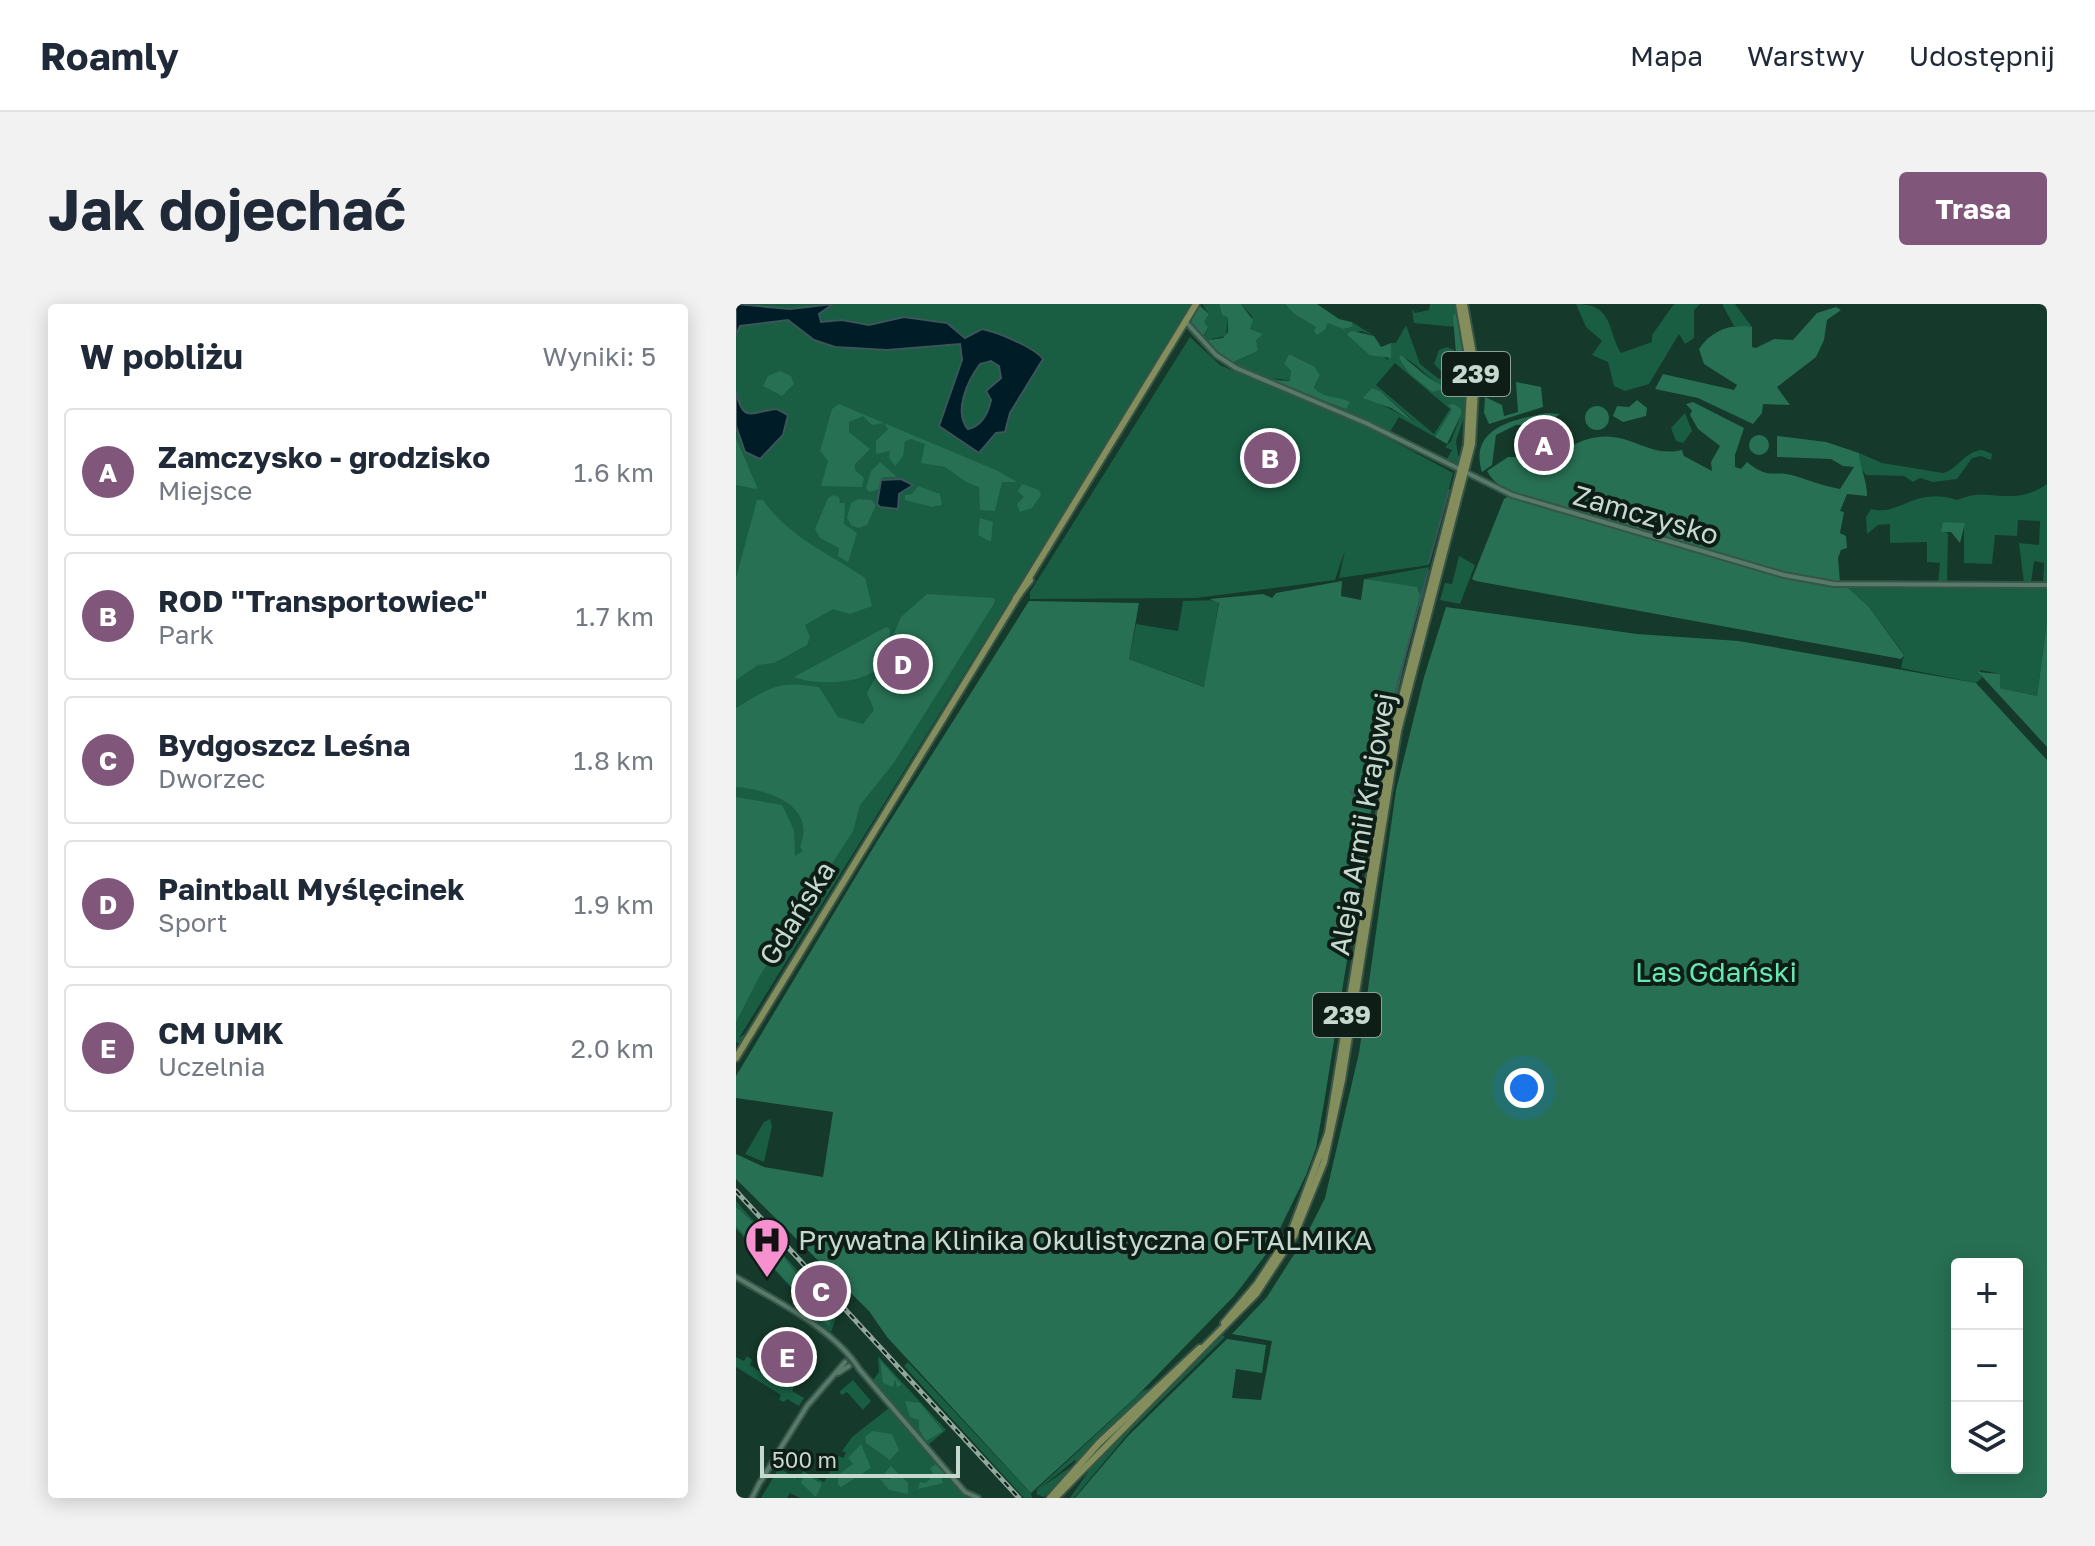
<!DOCTYPE html>
<html lang="pl">
<head>
<meta charset="utf-8">
<style>
	:root { --surface:#fff; --page:#f2f2f3; --text:#1f2937; --muted:#747a83; --line:#e0e1e3; --accent:#80577b }
	body { margin:0; font-family:"Golos Text",sans-serif; background:var(--page); color:var(--text) }
	.controls { position:absolute; right:24px; bottom:24px; display:grid; overflow:hidden; border-radius:8px; box-shadow:0 4px 20px #0003 }
	.controls button { width:72px; height:72px; display:grid; place-items:center; padding:0; border:0; border-bottom:2px solid var(--line); background:var(--surface); color:var(--text); font:40px sans-serif }
	.scale { position:absolute; left:24px; bottom:20px; width:200px; box-sizing:border-box; padding-left:8px; border:4px solid #c5d9ce; border-top:0; font-size:22px; line-height:28px; white-space:nowrap; color:#c5d9ce; -webkit-text-stroke:6px #0e1d16; paint-order:stroke }
	.you { position:absolute; left:788px; top:784px; width:28px; height:28px; margin:-20px; border:6px solid #fff; border-radius:50%; background:#1a73e8; box-shadow:0 0 0 12px #1a73e833 }
	.badge { display:grid; place-items:center; width:52px; height:52px; border-radius:50%; background:var(--accent); color:#fff; font-size:26px; font-weight:700 }
	.pin { position:absolute; translate:-50% -50%; border:4px solid #fff; box-shadow:0 2px 8px #0006 }
	.list { margin:0; padding:0; list-style:none }
	h2 { display:flex; justify-content:space-between; align-items:center; height:104px; margin:0; padding:0 32px; font-size:34px }
	h2 small { font-size:26px; font-weight:400; color:var(--muted) }
	.list li { display:grid; grid-template-columns:52px 1fr auto; gap:24px; align-items:center; box-sizing:border-box; height:128px; margin:0 16px 16px; padding:0 16px; border:2px solid var(--line); border-radius:8px }
	.list b { display:block; font-size:30px; white-space:nowrap }
	.list p { margin:0; font-size:26px; white-space:nowrap; color:var(--muted) }
	.list em { font-size:26px; font-style:normal; color:var(--muted) }
	.icon { flex:none; width:44px; height:44px; fill:none; stroke:currentColor; stroke-width:2; stroke-linecap:round; stroke-linejoin:round }
	.map { position:relative; flex:none; width:1311px; height:1194px; overflow:hidden; border-radius:8px }
	header { display:flex; align-items:center; gap:48px; box-sizing:border-box; height:112px; padding:0 40px; background:var(--surface); border-bottom:2px solid var(--line) }
	header strong { font-size:38px }
	nav { display:flex; gap:44px; margin-inline-start:auto; font-size:28px }
	.intro { display:flex; align-items:center; justify-content:space-between; box-sizing:border-box; height:192px; padding:0 48px }
	h1 { margin:0; font-size:56px }
	.button { padding:20px 36px; border-radius:8px; background:var(--accent); color:#fff; font-size:28px; font-weight:700 }
	main { display:flex; gap:48px; padding:0 48px }
	aside { flex:1; background:var(--surface); border-radius:8px; box-shadow:0 4px 20px #0003 }
	.map>svg:first-child { display:block }
</style>
</head>
<body>
<header>
<strong>Roamly</strong>
<nav><a>Mapa</a><a>Warstwy</a><a>Udostępnij</a></nav>
</header>
<div class="intro"><h1>Jak dojechać</h1><a class="button">Trasa</a></div>
<main>
<aside>
<h2>W pobliżu<small>Wyniki: 5</small></h2>
<ul class="list">
<li><span class="badge">A</span><div><b>Zamczysko - grodzisko</b><p>Miejsce</p></div><em>1.6 km</em></li>
<li><span class="badge">B</span><div><b>ROD &quot;Transportowiec&quot;</b><p>Park</p></div><em>1.7 km</em></li>
<li><span class="badge">C</span><div><b>Bydgoszcz Leśna</b><p>Dworzec</p></div><em>1.8 km</em></li>
<li><span class="badge">D</span><div><b>Paintball Myślęcinek</b><p>Sport</p></div><em>1.9 km</em></li>
<li><span class="badge">E</span><div><b>CM UMK</b><p>Uczelnia</p></div><em>2.0 km</em></li>
</ul>
</aside>
<div class="map">
<svg width="1311" height="1194" viewBox="0 0 1311 1194">
	<rect width="100%" height="100%" fill="#15392a"/>
	<g fill="#195d43" fill-rule="evenodd">
		<polygon points="0,0 457,0 3,734 9,730 4,740 0,738"/>
		<path d="M 466,0 L 483,0 L 486,11 L 492,14 L 490,32 L 475,35 L 473,41 L 495,59 L 522,47 L 514,25 L 516,12 L 505,0 L 549,0 L 558,10 L 580,23 L 581,31 L 589,26 L 592,18 L 607,25 L 617,23 L 616,18 L 638,32 L 626,27 L 610,30 L 633,51 L 644,50 L 652,56 L 655,39 L 660,39 L 670,21 L 684,60 L 703,75 L 709,71 L 698,60 L 703,46 L 711,43 L 718,46 L 720,69 L 709,75 L 708,82 C 693,77 683,61 669,54 L 669,61 L 696,88 L 720,83 L 728,86 L 732,113 L 728,113 L 720,137 L 722,152 L 728,148 L 726,158 L 719,163 L 710,157 L 716,146 L 709,143 L 715,137 L 725,111 L 716,105 L 699,133 L 663,113 L 654,128 L 649,127 L 501,63 L 467,35 L 472,23 L 467,18 L 473,10 ZM 553,50 L 578,62 L 584,71 L 578,85 L 585,91 L 613,99 L 610,102 L 537,74 L 555,77 L 555,67 L 548,60 ZM 659,59 L 714,105 L 698,130 L 640,81 ZM 636,84 L 644,87 L 679,118 L 639,97 Z"/>
		<polygon points="694,0 720,0 720,23 678,19 676,5 679,9 693,6"/>
		<path d="M 840,0 C 878,0 871,26 885,49 L 916,38 L 916,31 L 938,0 L 964,0 L 958,6 L 958,34 L 949,40 L 943,30 L 913,80 L 889,87 L 878,82 L 872,58 L 856,51 L 866,37 L 850,23 Z"/>
		<polygon points="986,0 999,0 1016,23 998,22"/>
		<polygon points="454,33 484,61 635,125 717,169 693,261 603,274 609,246 599,276 460,294 294,295 294,288"/>
		<polygon points="949,109 956,127 947,139 940,137 935,124"/>
		<path d="M 1246,146 L 1256,150 L 1255,156 L 1245,152 L 1236,154 L 1221,175 L 1197,178 L 1184,174 L 1177,178 L 1168,172 L 1130,171 L 1124,163 L 1123,149 L 1146,159 L 1207,169 C 1223,165 1227,148 1246,146 Z"/>
		<path d="M 1311,180 L 1311,279 L 1307,279 L 1308,259 L 1298,257 L 1295,279 L 1288,279 L 1283,239 L 1303,241 L 1304,217 L 1282,216 L 1281,232 L 1259,231 L 1256,260 L 1228,259 L 1228,219 L 1216,220 L 1205,227 L 1212,229 L 1211,280 L 1202,279 L 1204,259 L 1191,258 L 1191,238 L 1154,239 L 1154,220 L 1142,221 L 1131,230 L 1130,213 L 1135,205 C 1163,213 1179,182 1221,196 C 1254,181 1275,205 1311,180 Z"/>
		<polygon points="723,252 739,261 724,300 704,296 709,279 716,280"/>
		<polygon points="693,263 685,303 681,302 683,286 628,275"/>
		<polygon points="1110,282 1311,282 1311,318 1301,392 1264,384 1264,370 1244,366 1246,374 1240,379 1165,364 1168,350 1133,303"/>
		<polygon points="483,296 469,383 393,355 400,320 442,327 447,297"/>
		<polygon points="34,815 36,822 28,858 9,850 28,818"/>
		<polygon points="0,897 101,1011 95,1028 56,1000 62,991 0,925"/>
		<polygon points="486,1031 489,1033 396,1125 338,1194 334,1194 352,1168 349,1164"/>
		<polygon points="11,1052 16,1056 14,1061 28,1070 32,1066 37,1069 35,1074 49,1083 53,1078 58,1082 56,1087 68,1094 63,1102 51,1095 48,1098 43,1096 45,1091 0,1063 0,1053 8,1057"/>
		<polygon points="142,1052 210,1126 192,1141 137,1076 143,1068"/>
		<polygon points="172,1058 295,1189 296,1194 288,1194 168,1062"/>
		<polygon points="117,1076 135,1097 127,1106 111,1088 106,1091 103,1088"/>
		<polygon points="414,1084 341,1158 339,1156 304,1184 339,1160 308,1193 300,1190 302,1186 299,1187 407,1087"/>
		<polygon points="153,1104 232,1194 64,1194 54,1189 51,1194 25,1194 43,1164 62,1175 67,1167 88,1178 103,1152 107,1154 110,1149 106,1147 116,1133"/>
	</g>
	<g fill="#277053" fill-rule="evenodd">
		<polygon points="462,0 473,10 468,18 472,23 467,33 455,18"/>
		<polygon points="483,0 505,0 517,16 514,25 527,30 520,36 522,47 495,59 473,41 473,36 487,34 492,28 492,14 486,11"/>
		<polygon points="549,0 581,0 603,15 616,18 617,23 607,25 592,19 589,26 581,31 578,27 580,23 558,10"/>
		<path d="M 1100,3 L 1105,6 L 1091,16 L 1088,36 L 1080,53 L 1041,83 L 1054,101 L 1027,100 L 1026,109 L 1017,120 L 962,94 L 919,85 L 927,70 L 998,86 L 1001,81 L 968,60 L 963,45 C 975,27 994,19 1016,23 L 1016,43 L 1020,44 L 1038,35 L 1057,36 L 1081,9 Z"/>
		<path d="M 721,7 L 731,56 L 731,105 L 728,86 L 720,83 L 696,88 L 673,69 L 663,54 L 665,51 C 678,61 692,76 708,82 L 709,75 L 720,69 L 721,63 L 717,12 Z"/>
		<polygon points="616,27 638,32 645,43 655,39 655,54 633,51 610,30"/>
		<path d="M 553,50 L 578,62 L 584,71 L 578,84 C 590,96 601,91 614,98 L 610,105 L 535,76 L 554,77 L 555,67 L 548,60 Z"/>
		<polygon points="44,67 55,72 58,80 46,92 27,82 32,72"/>
		<polygon points="780,78 805,83 807,103 753,120 748,109 749,93 766,101 768,112 782,108"/>
		<polygon points="636,84 644,87 679,119 655,104 627,94"/>
		<polygon points="901,96 911,104 910,112 887,118 877,112 881,102 893,103"/>
		<path d="M 957,98 L 1008,124 L 999,151 L 999,163 L 1005,165 L 1011,158 C 1034,177 1038,165 1059,172 C 1075,177 1088,182 1104,185 L 1118,163 L 1107,162 L 1095,155 L 1041,153 L 1041,132 L 1090,138 L 1123,149 C 1124,165 1131,175 1131,192 L 1111,190 L 1104,207 L 1108,208 L 1104,229 L 1110,232 L 1111,244 L 1105,246 L 1102,254 L 1104,278 L 1040,267 L 793,195 C 777,189 759,183 751,167 L 772,153 L 822,153 L 823,145 L 815,137 L 821,136 L 824,118 L 828,146 C 886,111 903,156 946,146 L 948,152 L 976,167 L 975,158 L 984,142 L 962,125 L 954,111 L 956,107 L 950,100 Z"/>
		<polygon points="103,100 262,167 281,178 266,178 259,207 244,206 243,183 230,178 209,163 185,159 189,140 175,135 169,137 167,152 159,162 153,154 154,147 140,150 140,137 152,125 148,119 136,121 127,112 113,118 113,128 134,145 119,160 119,166 128,174 126,183 85,182 92,157 84,147 96,105"/>
		<polygon points="718,100 725,105 725,111 711,140 699,133 716,105 712,101"/>
		<circle cx="861" cy="114" r="12"/>
		<path d="M 811,109 L 824,110 L 808,120 L 780,121 L 760,131 L 756,161 L 746,168 C 732,124 779,115 811,109 Z"/>
		<circle cx="1023" cy="141" r="10"/>
		<polygon points="0,134 21,183 20,185 0,181"/>
		<polygon points="144,158 161,173 147,173 143,185 133,188 130,184 135,167"/>
		<polygon points="286,180 303,186 305,191 296,204 284,208 281,200 288,193 282,187"/>
		<polygon points="182,182 204,190 206,201 196,203 169,196 169,191 176,190"/>
		<polygon points="98,191 103,193 104,199 109,199 108,220 121,229 112,258 102,252 103,244 84,234 79,225 92,194"/>
		<polygon points="773,192 1061,276 1110,282 1133,303 1168,351 1165,355 740,277 736,275 768,195"/>
		<polygon points="122,195 136,196 140,201 131,221 122,224 115,221 111,214 115,199"/>
		<path d="M 21,196 L 27,196 C 56,236 90,247 129,274 L 136,302 L 114,310 L 97,305 L 69,321 L 74,333 L 71,341 L 38,359 L 22,361 L 0,376 L 0,274 Z"/>
		<polygon points="244,214 257,218 255,238 242,231"/>
		<polygon points="1207,218 1229,219 1224,239 1215,228 1205,228"/>
		<polygon points="628,275 681,283 684,291 636,501 588,799 580,844 570,871 534,945 499,991 400,1093 295,1189 151,1033 133,1007 0,875 0,850 28,863 87,873 97,808 0,794 0,772 140,539 293,297 403,299 393,355 468,383 483,299 474,295 527,290 536,294 540,289 606,277 605,292 625,296"/>
		<path d="M 191,290 L 258,294 L 259,298 L 157,460 L 124,501 L 117,527 L 23,673 L 0,718 L 0,493 L 46,501 L 58,526 L 59,552 L 67,547 L 64,543 C 81,501 33,486 0,483 L 0,404 C 35,383 42,376 83,383 L 102,413 L 127,420 L 138,406 L 131,389 L 143,367 L 181,371 L 183,356 L 179,351 L 156,348 L 153,341 L 165,313 Z"/>
		<path d="M 710,303 L 901,330 L 1003,337 L 1240,379 L 1311,456 L 1311,1194 L 339,1194 L 392,1132 L 491,1035 L 530,1041 L 526,1069 L 500,1065 L 496,1094 L 525,1096 L 536,1037 L 496,1030 L 531,993 L 571,930 L 589,894 L 623,749 L 660,486 L 688,373 ZM 1221,960 L 1281,960 L 1281,1164 L 1221,1164 Z"/>
		<polygon points="1311,318 1311,443 1242,368 1264,370 1264,384 1301,392"/>
		<path d="M 150,323 L 154,325 L 152,355 C 136,380 84,383 58,373 Z"/>
		<path d="M 0,903 C 25,924 49,952 66,979 C 71,986 90,1000 98,1010 L 93,1022 L 63,1001 L 62,990 L 0,922 Z"/>
		<polygon points="144,1056 166,1081 161,1083 159,1075 157,1083 147,1079"/>
		<polygon points="169,1097 184,1099 207,1127 190,1137 183,1125 183,1116 174,1113"/>
		<polygon points="136,1127 156,1130 163,1146 154,1156 130,1139 129,1133"/>
		<polygon points="125,1140 135,1164 105,1183 102,1181 102,1171 117,1160 112,1154"/>
		<polygon points="200,1160 209,1170 205,1173 207,1179 182,1185 184,1178 189,1179 198,1172 194,1164"/>
		<polygon points="155,1162 172,1179 172,1190 153,1186 144,1175 155,1175 148,1170"/>
		<polygon points="69,1170 86,1180 80,1193 65,1179"/>
	</g>
	<g fill="#001c26" stroke="#3b5558" stroke-width="2" fill-rule="evenodd">
		<path d="M 0,0 L 54,5 L 97,0 L 83,10 L 85,18 L 106,16 L 133,21 L 168,13 L 211,19 L 229,34 L 246,25 C 262,28 299,44 307,55 L 274,109 L 269,128 L 260,129 L 243,149 L 203,122 L 226,56 L 224,40 L 151,46 L 99,43 L 78,36 L 52,16 L 4,22 L 0,31 ZM 255,57 L 263,62 L 265,74 L 250,87 L 255,96 C 252,110 245,122 232,125 C 217,108 232,76 244,60 Z"/>
		<path d="M 0,87 C 7,121 16,107 41,105 L 52,111 L 47,131 L 24,155 L 9,148 L 0,122 Z"/>
		<polygon points="165,175 177,181 163,190 162,205 144,203 141,200 145,176"/>
	</g>
	<g fill="none" stroke-linecap="round" stroke-linejoin="round">
		<g stroke="#3b5558" stroke-width="2">
			<polyline points="693,258 713,186"/>
			<polyline points="615,488 621,491 648,431 692,267"/>
		</g>
		<g stroke="#375447" stroke-width="8">
			<g id="minor">
				<polyline points="449,17 480,51 500,64 632,120 776,191 1048,271 1098,280 1311,281"/>
				<path d="M 0,973 C 44,999 98,1025 124,1066 L 229,1188 L 242,1194"/>
				<polyline points="102,1069 113,1062"/>
				<polyline points="41,1150 71,1102 109,1058"/>
				<polyline points="25,1177 42,1149"/>
				<polyline points="16,1194 24,1178"/>
			</g>
		</g>
		<g stroke="#375447" stroke-width="10">
			<g id="major">
				<polyline points="280,294 294,276"/>
				<polyline points="0,754 460,0"/>
				<polyline points="488,1019 521,980 555,928 592,829 658,424 731,141 735,69 723,0"/>
				<polyline points="314,1194 363,1139 464,1044"/>
				<polyline points="319,1194 520,990 558,932 588,858 606,776 662,427 736,140 740,67 728,0"/>
			</g>
		</g>
		<use href="#minor" stroke="#567b6a" stroke-width="4"/>
		<use href="#major" stroke="#838e5c" stroke-width="6"/>
		<g stroke="#90a99c" stroke-width="5">
			<polyline id="rail" points="0,887 283,1194"/>
		</g>
		<use href="#rail" stroke="#0e1d16" stroke-width="2" stroke-dasharray="6" stroke-linecap="butt"/>
	</g>
	<defs>
		<g id="hospital-pin" transform="scale(2.3)"><path d="M0 17L-7.5 6A9.5 9.5 0 1 1 7.5 6Z" fill="#f690cf" stroke="#0e1d16"/><path d="M-5-5h3v3.5h4V-5h3V5h-3V1.5h-4V5h-3Z" fill="#111"/></g>
	</defs>
	<g fill-rule="evenodd">
		<use href="#hospital-pin" x="31" y="936"/>
	</g>
	<g text-anchor="middle" stroke-width="8" stroke-linejoin="round" paint-order="stroke">
		<g fill="#0e1d16" stroke="#8ea197" stroke-width="2">
			<rect x="706" y="48" width="68" height="44" rx="6"/>
			<rect x="577" y="689" width="68" height="44" rx="6"/>
		</g>
		<g font-size="26" font-weight="bold" fill="#c5d9ce">
			<text x="740" y="79">239</text>
			<text x="611" y="720">239</text>
		</g>
		<g font-size="28" fill="#c5d9ce" stroke="#0e1d16">
			<text transform="translate(910 211) rotate(16)" y="10">Zamczysko</text>
			<text transform="translate(626 520) rotate(-80)" y="10">Aleja Armii Krajowej</text>
			<text transform="translate(61 609) rotate(-58)" y="10">Gdańska</text>
		</g>
		<g font-size="28" fill="#66e6b1" stroke="#0e1d16">
			<text x="980" y="678">Las Gdański</text>
		</g>
		<g font-size="28" fill="#c5d9ce" stroke="#0e1d16" text-anchor="start">
			<text x="62" y="946">Prywatna Klinika Okulistyczna OFTALMIKA</text>
		</g>
	</g>
</svg>
<div class="controls">
<button>+</button>
<button>−</button>
<button><svg class="icon" aria-label="layers" viewBox="0 0 24 24"><path d="M12 4l9 5-9 5-9-5zM3 14l9 5 9-5"/></svg></button>
</div>
<div class="scale">500 m</div>
<div class="you"></div>
<div class="pin badge" style="left:808px;top:141px">A</div>
<div class="pin badge" style="left:534px;top:154px">B</div>
<div class="pin badge" style="left:85px;top:987px">C</div>
<div class="pin badge" style="left:167px;top:360px">D</div>
<div class="pin badge" style="left:51px;top:1053px">E</div>
</div>
</main>
</body>
</html>
